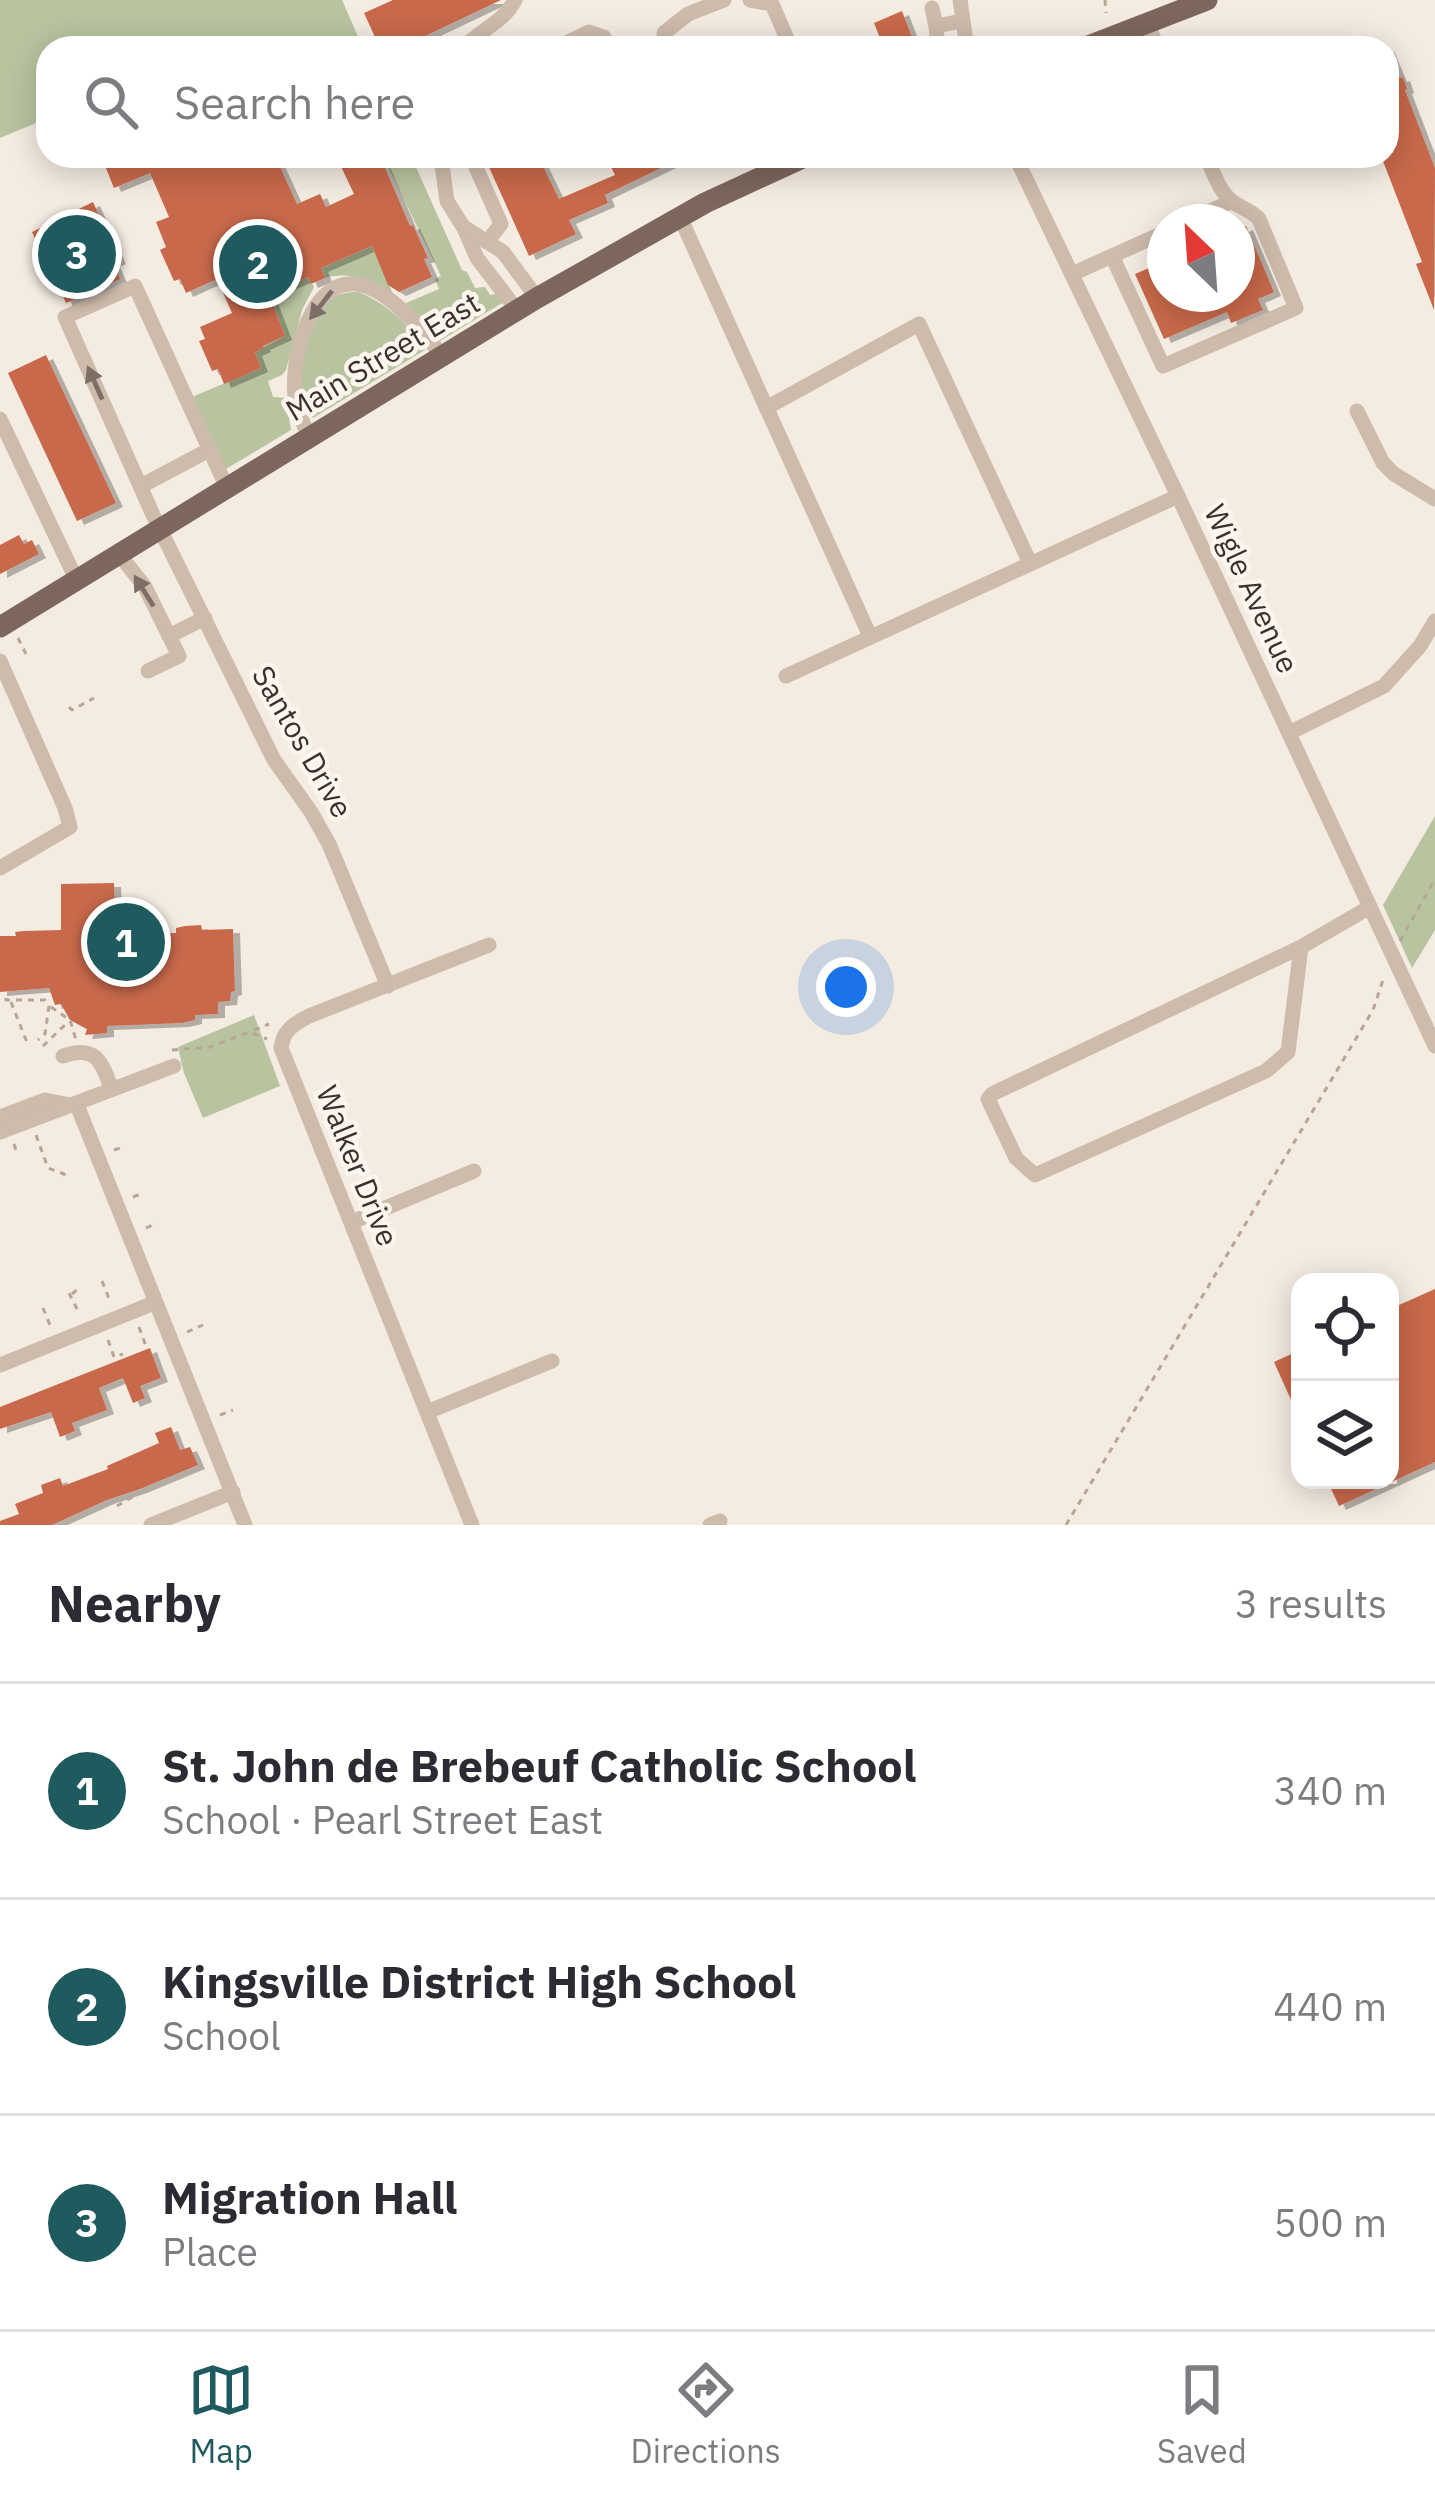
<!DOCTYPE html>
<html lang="en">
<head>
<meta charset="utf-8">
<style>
	:root { --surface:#fff; --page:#f7f7f7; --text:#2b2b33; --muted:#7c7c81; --line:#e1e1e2; --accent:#1f5a5e }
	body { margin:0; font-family:"IBM Plex Sans",sans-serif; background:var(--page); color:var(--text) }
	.controls { position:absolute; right:36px; bottom:36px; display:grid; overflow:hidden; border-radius:24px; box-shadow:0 6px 30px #0003 }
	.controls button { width:108px; height:108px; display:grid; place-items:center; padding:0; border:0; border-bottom:3px solid var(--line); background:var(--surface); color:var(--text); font:60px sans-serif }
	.compass { position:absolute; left:1147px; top:204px; width:108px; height:108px; border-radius:50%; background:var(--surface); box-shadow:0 6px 30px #0003; rotate:335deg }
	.you { position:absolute; left:846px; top:987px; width:42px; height:42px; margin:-30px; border:9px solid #fff; border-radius:50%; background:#1a73e8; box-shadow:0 0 0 18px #1a73e833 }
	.badge { display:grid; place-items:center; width:78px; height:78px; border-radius:50%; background:var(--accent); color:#fff; font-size:39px; font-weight:700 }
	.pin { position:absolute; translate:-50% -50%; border:6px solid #fff; box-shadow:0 3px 12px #0006 }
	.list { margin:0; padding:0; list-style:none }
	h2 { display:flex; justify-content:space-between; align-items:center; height:156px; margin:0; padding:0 48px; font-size:51px }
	h2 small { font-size:39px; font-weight:400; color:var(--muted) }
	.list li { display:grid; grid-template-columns:78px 1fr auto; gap:36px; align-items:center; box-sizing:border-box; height:216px; padding:0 48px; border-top:3px solid var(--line) }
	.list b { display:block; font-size:45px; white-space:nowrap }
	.list p { margin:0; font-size:39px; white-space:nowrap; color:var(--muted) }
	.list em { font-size:39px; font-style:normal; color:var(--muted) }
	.icon { flex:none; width:66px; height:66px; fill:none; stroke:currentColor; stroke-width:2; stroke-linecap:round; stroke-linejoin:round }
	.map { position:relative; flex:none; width:1435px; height:1525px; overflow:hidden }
	.search { position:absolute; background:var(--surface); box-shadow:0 6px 30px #0003; left:36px; right:36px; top:36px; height:132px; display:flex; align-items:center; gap:30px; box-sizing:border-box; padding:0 42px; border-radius:36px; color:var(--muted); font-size:45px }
	.sheet { height:804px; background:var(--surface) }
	nav { display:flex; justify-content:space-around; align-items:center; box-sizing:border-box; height:168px; border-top:3px solid var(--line); background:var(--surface); font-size:33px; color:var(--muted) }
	nav a { display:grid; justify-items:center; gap:6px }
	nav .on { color:var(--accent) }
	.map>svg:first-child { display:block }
</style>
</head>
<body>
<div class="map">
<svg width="1435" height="1525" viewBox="0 0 1435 1525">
	<defs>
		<filter id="shadow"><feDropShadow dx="7" dy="4" stdDeviation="0" flood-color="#0004"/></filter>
	</defs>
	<rect width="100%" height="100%" fill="#f4ebe1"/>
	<g fill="#b8c4a0">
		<polygon points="0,0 342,0 363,48 48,48 48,118 0,138"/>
		<polygon points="383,156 411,156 462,270 467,272 475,288 485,287 490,295 496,294 507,300 440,341 406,303 439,289 435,279 441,276"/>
		<path d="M 372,246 L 393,294 C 370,280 351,271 325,278 L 321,268 Z"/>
		<polygon points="308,277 314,287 302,310 286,370 282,375 268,381 273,397 286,398 291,430 226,469 192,397 261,368 255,352 285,336 269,294"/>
		<path d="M 358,292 C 383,301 412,326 425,350 L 313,418 C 307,410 302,402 301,392 C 299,364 309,319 330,300 C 339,293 347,292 358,292 Z"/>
		<polygon points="1435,816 1435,930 1412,968 1383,905"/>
		<polygon points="254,1015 280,1086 203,1118 184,1073 178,1047"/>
	</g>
	<g fill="#c8694b" filter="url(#shadow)">
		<polygon points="393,0 501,0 400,48 380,48 364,13"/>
		<polygon points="902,11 913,40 908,41 911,48 884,48 874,23"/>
		<polygon points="1387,47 1400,78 1403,77 1407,89 1405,90 1435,168 1434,310 1416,264 1422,262 1381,156 1387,156"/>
		<polygon points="101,156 275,156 297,204 320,194 326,207 354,194 336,156 380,156 410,226 413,225 428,258 424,259 432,277 399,292 388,285 372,246 321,268 325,278 311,284 308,277 269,294 285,336 263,346 264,348 255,352 261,368 224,384 218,369 212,371 199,341 205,339 200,327 232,313 217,279 186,293 180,279 174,281 160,250 166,247 156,222 169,217 150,173 114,188"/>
		<polygon points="484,156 538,156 559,199 615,175 607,159 614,156 686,156 605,195 608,203 569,220 576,234 529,256"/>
		<polygon points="93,202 119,260 113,263 120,279 66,303 52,272 46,274 34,247 38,245 32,232"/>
		<polygon points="1246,226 1274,292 1258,299 1263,310 1231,323 1227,312 1164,339 1135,274 1165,261 1165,294 1237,294 1237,230"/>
		<polygon points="46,355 116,503 77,521 8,373"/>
		<polygon points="19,535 24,544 32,540 39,554 0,574 0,545"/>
		<polygon points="114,883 116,935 176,933 176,928 185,926 201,925 202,930 233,929 235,991 231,992 230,1001 218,1002 218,1014 195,1015 195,1020 182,1023 107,1026 107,1033 85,1035 87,1029 70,1020 61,1004 55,1005 49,988 0,992 0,936 16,936 15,932 24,931 61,930 61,884"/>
		<polygon points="1435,1289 1435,1462 1339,1506 1327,1480 1390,1480 1390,1309"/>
		<polygon points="150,1348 161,1378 140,1386 145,1398 133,1403 123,1378 99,1388 107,1410 72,1423 75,1431 60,1437 51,1412 0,1429 0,1407"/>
		<polygon points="1300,1350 1300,1420 1274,1362"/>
		<polygon points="171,1427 180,1450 190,1447 198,1465 140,1489 107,1500 52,1525 0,1525 0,1521 19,1514 15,1504 43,1493 41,1485 60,1478 63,1486 108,1469 107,1466 159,1443 155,1433"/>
	</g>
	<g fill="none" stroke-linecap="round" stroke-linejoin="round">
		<g stroke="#b9a596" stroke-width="3" stroke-dasharray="6 6" stroke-linecap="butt">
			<polyline points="1105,0 1106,13"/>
			<polyline points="18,638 26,654"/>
			<polyline points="69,707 72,710 94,698"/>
			<polyline points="1400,941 1435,879"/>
			<polyline points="6,998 6,1000 45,1000 49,1006 45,1034 38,1040"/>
			<polyline points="11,1002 28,1045"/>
			<polyline points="51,1007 70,1020 76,1040"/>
			<polyline points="254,1030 269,1024"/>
			<polyline points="43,1046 68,1022"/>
			<polyline points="172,1050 210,1047 249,1032 267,1039"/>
			<polyline points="36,1135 48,1168 64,1174 67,1180"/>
			<polyline points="14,1144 17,1154"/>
			<polyline points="114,1150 123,1147"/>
			<polyline points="133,1197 143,1193"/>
			<polyline points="146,1228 157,1223"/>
			<polyline points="102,1281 110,1301"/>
			<polyline points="69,1293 79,1313"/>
			<polyline points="72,1294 78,1289 77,1287"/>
			<polyline points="43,1308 50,1325"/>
			<polyline points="139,1327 147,1349"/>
			<polyline points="187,1332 203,1325"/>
			<polyline points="108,1340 114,1357 123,1354"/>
			<polyline points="220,1415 233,1410"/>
			<polyline points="117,1506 134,1496 133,1492"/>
			<polyline points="1066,1525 1373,1010 1384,977"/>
		</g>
		<g stroke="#cdbbac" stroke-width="15">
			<polyline points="750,0 772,4 791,48"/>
			<polyline points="960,0 967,48"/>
			<polyline points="932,8 936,26"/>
			<polyline points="1147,23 1158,48"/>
			<polyline points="664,33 688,14 724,0"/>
			<path d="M 463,48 C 480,30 503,23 515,0"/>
			<polyline points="556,48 589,32 604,37 610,48"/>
			<polyline points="938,48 936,26 962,21"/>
			<polyline points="443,156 442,165 447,201 464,228 477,258 517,310"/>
			<polyline points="471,156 501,224 487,242"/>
			<polyline points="1015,156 1178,496 1435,1046"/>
			<polyline points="680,217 870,636"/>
			<polyline points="1186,222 1232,201"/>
			<polyline points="467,229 503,252 537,298"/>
			<path d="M 1112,256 L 1163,366 L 1296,308 L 1259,219 C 1251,210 1243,209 1233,202 C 1219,192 1213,171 1206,156"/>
			<polyline points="1072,274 1165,232"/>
			<polyline points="766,408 919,324 1030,563"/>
			<polyline points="1357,411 1383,463 1394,474 1435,499"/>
			<polyline points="0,419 77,581"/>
			<path d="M 310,437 C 304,426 298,414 296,402 C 289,368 306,287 349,284 C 382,281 425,331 442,357"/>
			<polyline points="141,486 209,450"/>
			<polyline points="227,488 135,286 65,317 153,515 274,760 311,812 329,844 388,986"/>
			<polyline points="119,554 145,587 179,656 148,671"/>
			<polyline points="169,636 205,618"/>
			<polyline points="0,661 65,808 70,827 0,868"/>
			<polyline points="786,676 1178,496"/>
			<polyline points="1289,733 1384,686 1420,646 1435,621"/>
			<polyline points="1301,947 1288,1052 1266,1071 1035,1175 1016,1158 988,1099 992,1094 1301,947 1370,907"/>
			<path d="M 63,1056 C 95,1045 102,1061 111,1088"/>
			<polyline points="77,1105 245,1525"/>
			<polyline points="0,1117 45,1100 71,1105"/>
			<polyline points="0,1132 174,1066"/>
			<polyline points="352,1222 474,1171"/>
			<polyline points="0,1365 154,1303"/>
			<polyline points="427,1412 552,1361"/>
			<polyline points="151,1525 233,1492"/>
			<path d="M 472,1525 L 281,1048 C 283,1031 293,1024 309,1016 L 489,945"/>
			<polyline points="710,1525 720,1521"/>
		</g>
		<g stroke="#7d675c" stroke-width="21">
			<polyline points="1083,48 1207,0"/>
			<polyline points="0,627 537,298 705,203 807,156"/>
		</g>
	</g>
	<defs><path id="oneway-solid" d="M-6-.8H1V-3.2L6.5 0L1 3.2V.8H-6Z" transform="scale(3)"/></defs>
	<g fill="#7d6f65">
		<use href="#oneway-solid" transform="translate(321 305) rotate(128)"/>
		<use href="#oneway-solid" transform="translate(95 383) rotate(-114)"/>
		<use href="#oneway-solid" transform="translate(144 591) rotate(-122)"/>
	</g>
	<g text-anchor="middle" stroke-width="9" stroke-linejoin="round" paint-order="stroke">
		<g font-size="30" fill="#3b302b" stroke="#fbf5ee">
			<text transform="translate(383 357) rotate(-31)" y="10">Main Street East</text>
			<text transform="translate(1251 589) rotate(65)" y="10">Wigle Avenue</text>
			<text transform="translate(302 742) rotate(60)" y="10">Santos Drive</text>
			<text transform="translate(357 1166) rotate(68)" y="10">Walker Drive</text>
		</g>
	</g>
</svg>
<div class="controls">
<button><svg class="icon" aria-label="locate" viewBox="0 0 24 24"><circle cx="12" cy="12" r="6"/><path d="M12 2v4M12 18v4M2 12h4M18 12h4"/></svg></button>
<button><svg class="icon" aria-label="layers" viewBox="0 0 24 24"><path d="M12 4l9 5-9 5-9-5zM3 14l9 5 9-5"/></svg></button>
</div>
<svg class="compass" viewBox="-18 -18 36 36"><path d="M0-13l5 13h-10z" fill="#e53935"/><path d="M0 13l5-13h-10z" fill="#7c7c81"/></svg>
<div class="you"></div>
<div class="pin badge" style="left:126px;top:942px">1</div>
<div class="pin badge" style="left:258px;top:264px">2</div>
<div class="pin badge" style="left:77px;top:254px">3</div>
<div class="search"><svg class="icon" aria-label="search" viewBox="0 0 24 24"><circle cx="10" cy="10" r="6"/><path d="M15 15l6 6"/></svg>Search here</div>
</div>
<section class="sheet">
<h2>Nearby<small>3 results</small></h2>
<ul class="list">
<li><span class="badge">1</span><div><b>St. John de Brebeuf Catholic School</b><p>School · Pearl Street East</p></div><em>340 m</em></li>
<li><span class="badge">2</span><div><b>Kingsville District High School</b><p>School</p></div><em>440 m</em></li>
<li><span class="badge">3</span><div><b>Migration Hall</b><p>Place</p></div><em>500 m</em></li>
</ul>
</section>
<nav>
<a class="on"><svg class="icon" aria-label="map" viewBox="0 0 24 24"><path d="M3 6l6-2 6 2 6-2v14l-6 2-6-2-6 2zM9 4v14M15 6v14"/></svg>Map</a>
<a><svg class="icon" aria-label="directions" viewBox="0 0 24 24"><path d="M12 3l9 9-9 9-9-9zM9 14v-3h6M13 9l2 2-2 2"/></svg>Directions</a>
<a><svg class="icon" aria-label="saved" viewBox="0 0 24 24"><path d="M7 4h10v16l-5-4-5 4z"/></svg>Saved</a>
</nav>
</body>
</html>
